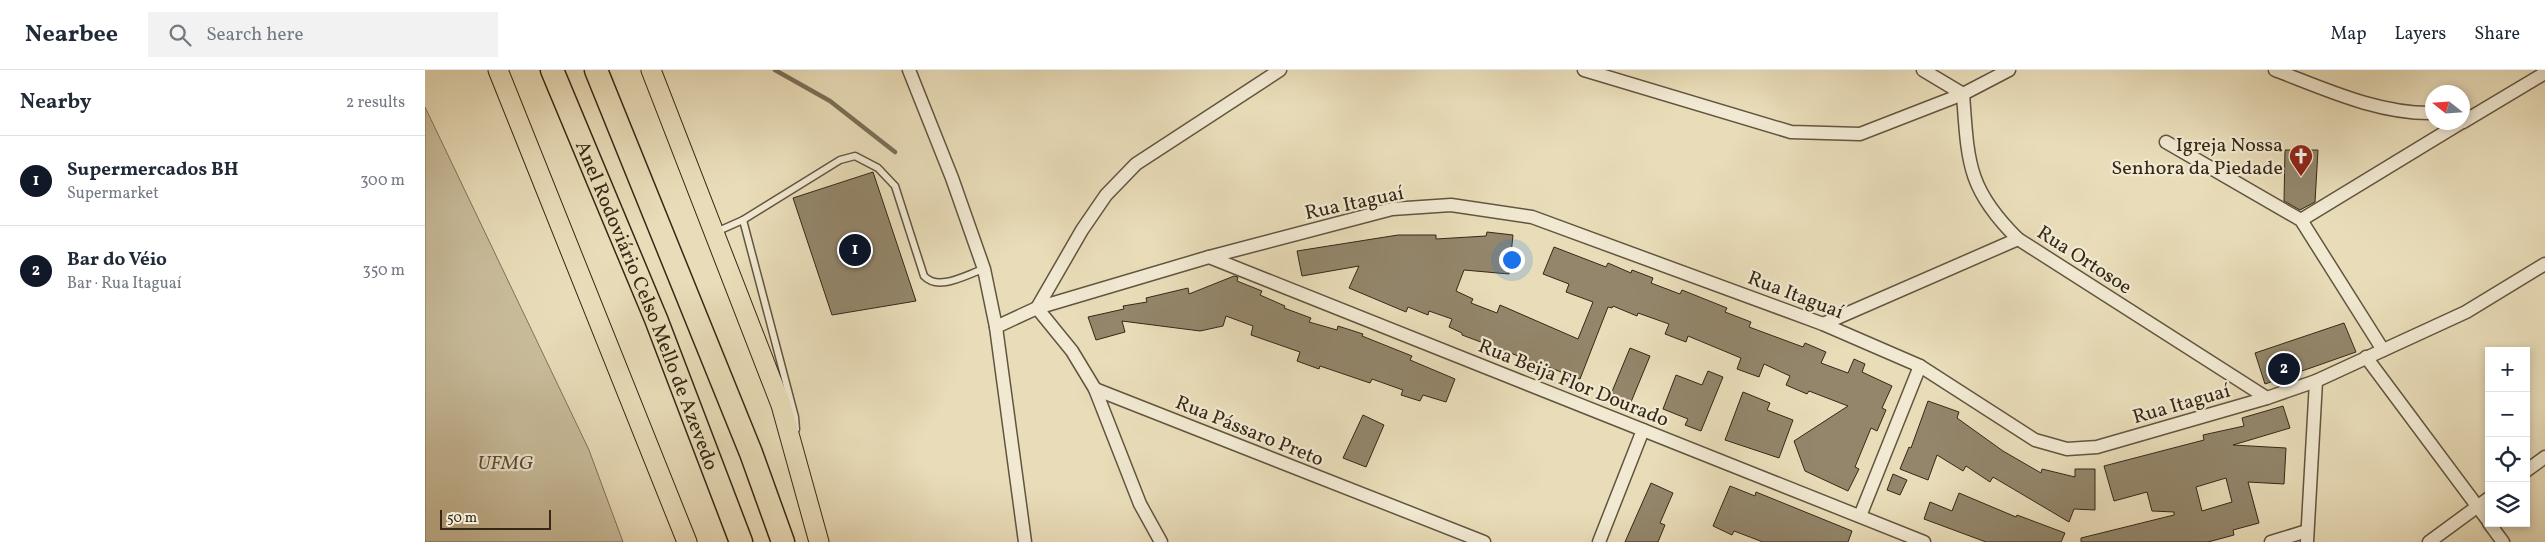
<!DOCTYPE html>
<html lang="en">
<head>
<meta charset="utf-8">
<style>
	:root { --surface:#fff; --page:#f2f2f3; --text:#1f2937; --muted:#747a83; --line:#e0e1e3; --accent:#111827 }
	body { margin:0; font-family:Vollkorn,serif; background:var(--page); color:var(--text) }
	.controls { position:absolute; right:15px; bottom:15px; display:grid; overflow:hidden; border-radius:0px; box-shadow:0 2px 8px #0003 }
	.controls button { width:45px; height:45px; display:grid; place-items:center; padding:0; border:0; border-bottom:1px solid var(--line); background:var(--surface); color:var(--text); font:25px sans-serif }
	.compass { position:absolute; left:2000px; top:15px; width:45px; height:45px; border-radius:50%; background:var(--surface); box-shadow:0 2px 8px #0003; rotate:287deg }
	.scale { position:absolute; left:15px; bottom:12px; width:111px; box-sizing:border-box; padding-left:5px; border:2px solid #352816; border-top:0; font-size:14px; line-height:18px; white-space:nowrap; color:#352816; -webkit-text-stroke:4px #f1e9d2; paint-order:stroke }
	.you { position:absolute; left:1086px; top:189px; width:18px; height:18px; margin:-12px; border:4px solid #fff; border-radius:50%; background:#1a73e8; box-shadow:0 0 0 8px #1a73e833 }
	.badge { display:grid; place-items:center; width:32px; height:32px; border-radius:50%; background:var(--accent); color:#fff; font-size:16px; font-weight:700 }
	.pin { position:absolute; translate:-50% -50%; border:2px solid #fff; box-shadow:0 1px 5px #0006 }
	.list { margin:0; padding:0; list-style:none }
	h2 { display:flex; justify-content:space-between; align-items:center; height:65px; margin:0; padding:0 20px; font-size:21px }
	h2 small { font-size:16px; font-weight:400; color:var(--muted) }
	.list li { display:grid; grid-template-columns:32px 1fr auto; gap:15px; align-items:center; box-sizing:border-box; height:90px; padding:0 20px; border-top:1px solid var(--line) }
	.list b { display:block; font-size:19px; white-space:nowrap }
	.list p { margin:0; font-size:16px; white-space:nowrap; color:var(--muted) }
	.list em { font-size:16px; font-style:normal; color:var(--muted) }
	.icon { flex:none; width:28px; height:28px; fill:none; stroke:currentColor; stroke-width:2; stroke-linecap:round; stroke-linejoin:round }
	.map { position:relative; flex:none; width:2120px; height:472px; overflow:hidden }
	header { display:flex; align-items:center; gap:30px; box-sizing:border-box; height:70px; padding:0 25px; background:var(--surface); border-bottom:1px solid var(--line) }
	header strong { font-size:24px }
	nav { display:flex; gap:28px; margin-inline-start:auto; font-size:18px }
	.search { width:350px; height:45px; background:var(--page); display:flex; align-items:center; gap:12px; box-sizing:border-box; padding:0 18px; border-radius:0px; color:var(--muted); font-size:19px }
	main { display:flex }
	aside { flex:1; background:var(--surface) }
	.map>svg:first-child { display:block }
</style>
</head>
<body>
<header>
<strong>Nearbee</strong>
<div class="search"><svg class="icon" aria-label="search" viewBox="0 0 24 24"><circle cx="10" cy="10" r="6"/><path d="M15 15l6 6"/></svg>Search here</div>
<nav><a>Map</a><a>Layers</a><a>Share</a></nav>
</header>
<main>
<aside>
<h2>Nearby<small>2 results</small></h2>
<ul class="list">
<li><span class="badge">1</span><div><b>Supermercados BH</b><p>Supermarket</p></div><em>300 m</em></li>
<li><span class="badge">2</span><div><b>Bar do Véio</b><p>Bar · Rua Itaguaí</p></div><em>350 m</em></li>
</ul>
</aside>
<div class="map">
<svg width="2120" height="472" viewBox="0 0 2120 472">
	<rect width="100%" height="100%" fill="#e9ddb9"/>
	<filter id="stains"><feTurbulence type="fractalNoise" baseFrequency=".004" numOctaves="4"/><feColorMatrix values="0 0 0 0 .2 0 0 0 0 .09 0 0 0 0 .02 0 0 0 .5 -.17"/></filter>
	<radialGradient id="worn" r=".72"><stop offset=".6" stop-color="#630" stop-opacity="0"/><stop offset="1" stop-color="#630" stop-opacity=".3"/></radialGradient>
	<polygon fill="#cabe9d" stroke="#80735a" points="0,37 164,380 198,472 0,472"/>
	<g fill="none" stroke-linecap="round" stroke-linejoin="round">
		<polyline stroke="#7c6f57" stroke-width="4.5" points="350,0 405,31 470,82"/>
	</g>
	<g fill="#93866b" stroke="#352816" fill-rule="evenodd">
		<polygon points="1860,80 1893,80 1890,132 1875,140 1859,131"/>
		<polygon points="448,102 491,231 407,245 368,128"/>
		<polygon points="1062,162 1088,165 1084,204 1039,200 1031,221 1048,229 1046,233 1072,243 1075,235 1153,269 1168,232 1141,222 1144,214 1118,204 1129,177 1181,197 1183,193 1206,203 1207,200 1228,208 1226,213 1255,224 1257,220 1302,238 1300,242 1326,252 1324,257 1378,277 1380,273 1401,282 1396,293 1423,303 1429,289 1440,294 1437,302 1467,316 1457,338 1461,340 1452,361 1446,358 1430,397 1434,399 1423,421 1380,401 1369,371 1423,336 1384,321 1382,324 1361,315 1365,306 1339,294 1334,307 1312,299 1316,288 1263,266 1261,272 1240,264 1244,254 1213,243 1212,246 1188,236 1187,238 1183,237 1155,309 1037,265 1037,263 1024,257 1027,249 1004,241 1003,245 983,237 981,242 924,218 934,196 877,206 872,181 973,165 1011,165 1011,169 1061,166"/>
		<polygon points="809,206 813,207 812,211 837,221 835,225 860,236 859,238 886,248 884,252 912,260 913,256 938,264 937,266 987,286 985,290 1030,309 1021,332 998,325 995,331 976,325 978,320 947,309 945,313 895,296 894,299 872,291 875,282 826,265 828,256 801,246 798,256 775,261 697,251 700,262 671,270 663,247 699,239 698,236 722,232 721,228 763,218 764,224"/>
		<polygon points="1919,253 1931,282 1840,314 1830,283"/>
		<polygon points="1205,278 1225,286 1206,332 1186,324"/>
		<polygon points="1283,301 1298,307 1276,361 1260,355 1263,349 1238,339 1251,305 1277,315"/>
		<polygon points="1318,322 1345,333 1342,340 1368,350 1354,388 1300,370"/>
		<polygon points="1503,331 1534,342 1532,348 1578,381 1616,403 1617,399 1650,407 1650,399 1670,399 1670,440 1649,439 1644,452 1568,407 1565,412 1541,396 1538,401 1512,385 1503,410 1475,399 1484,377 1486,378"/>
		<path d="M 1858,336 L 1865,358 L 1808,375 L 1861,378 L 1859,414 L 1823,412 L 1834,453 L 1808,460 L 1809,465 L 1783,472 L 1656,472 L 1656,468 L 1749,445 L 1749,442 L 1727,441 L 1722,422 L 1689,431 L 1679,396 L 1779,370 L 1778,365 L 1819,356 L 1817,348 ZM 1801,408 L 1807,432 L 1777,441 L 1771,417 Z"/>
		<polygon points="938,345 959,355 941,397 918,388"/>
		<polygon points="1468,404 1482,410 1475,425 1462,420"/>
		<polygon points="1226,413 1248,423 1235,453 1240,455 1233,472 1200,472"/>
		<polygon points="1305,416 1330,426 1331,422 1427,461 1423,472 1338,472 1309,461 1307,465 1288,456"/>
		<polygon points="1534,423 1591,447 1592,445 1640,463 1636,472 1561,472 1499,449 1505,432 1527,441"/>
	</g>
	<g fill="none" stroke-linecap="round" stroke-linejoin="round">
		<g stroke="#62553f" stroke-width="9">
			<g id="lane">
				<polyline points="318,150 370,347 371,359"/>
				<path d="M 291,162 L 318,150 L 415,90 L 430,86 L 453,98 L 470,116 L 499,206 C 514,222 542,204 559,199"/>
			</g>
		</g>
		<g stroke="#62553f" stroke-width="15">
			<g id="street">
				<polyline points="484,0 527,108 559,199 571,257 600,472"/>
				<polyline points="1159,0 1366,62 1435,64 1538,24 1584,0"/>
				<path d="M 1498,0 L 1538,24 C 1543,92 1542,119 1593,169 L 1842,328"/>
				<path d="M 1850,0 C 1900,19 1953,44 2008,43"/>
				<polyline points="2038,52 2120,3"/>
				<polyline points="1741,72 1876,150 1958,280"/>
				<polyline points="1876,150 2037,52"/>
				<polyline points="784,187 1499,472"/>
				<polyline points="1398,254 1593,169"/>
				<polyline points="571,257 612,238 784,187 967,139 1026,135 1107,147 1398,254 1495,296 1610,370 1642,379 1672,377 1842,328 1891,311 2041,242 2120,194"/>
				<polyline points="1941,287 2064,452"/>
				<polyline points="670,319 1059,472"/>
				<polyline points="2101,401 2120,387"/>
				<polyline points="1435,446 1495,296"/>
				<polyline points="2064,453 2078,472"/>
				<polyline points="736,472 715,434 670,319 647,281 612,238 657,160 681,125 711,94 855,0"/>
				<polyline points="1174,472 1218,360"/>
				<polyline points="1846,472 1882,461"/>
				<polyline points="1882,472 1891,311"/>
				<polyline points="2004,472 2064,428"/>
			</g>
		</g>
		<g stroke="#352816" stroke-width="21">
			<g id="primary">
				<polyline points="73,0 262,472"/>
				<polyline points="226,0 356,335 394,472"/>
			</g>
		</g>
		<g stroke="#352816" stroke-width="25">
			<g id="highway">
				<path id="s1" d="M 127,0 L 231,249 L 316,472"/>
				<polyline points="171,0 326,383 358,472"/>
			</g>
		</g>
		<use href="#lane" stroke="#f1e9d2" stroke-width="6"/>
		<use href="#street" stroke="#f1e9d2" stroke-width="12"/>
		<use href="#primary" stroke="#e9ddb9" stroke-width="19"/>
		<use href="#highway" stroke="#e9ddb9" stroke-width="22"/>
	</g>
	<defs>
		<g id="church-pin" transform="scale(1.25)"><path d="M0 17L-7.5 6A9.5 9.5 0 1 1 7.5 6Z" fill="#8f2418" stroke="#f1e9d2"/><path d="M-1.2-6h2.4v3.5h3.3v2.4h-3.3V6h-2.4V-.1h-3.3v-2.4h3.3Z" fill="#fff"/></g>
	</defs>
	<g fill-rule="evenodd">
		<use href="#church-pin" x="1876" y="86"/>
	</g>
	<g text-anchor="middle" stroke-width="4.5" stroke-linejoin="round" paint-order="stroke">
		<g font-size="20" fill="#352816" stroke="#f1e9d2" text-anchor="end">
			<text x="1858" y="81">Igreja Nossa<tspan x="1858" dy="23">Senhora da Piedade</tspan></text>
		</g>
		<g font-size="20" fill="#352816" stroke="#f1e9d2">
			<text transform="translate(929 132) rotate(-12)" y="7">Rua Itaguaí</text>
			<text transform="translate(1660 189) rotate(33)" y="7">Rua Ortosoe</text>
			<text transform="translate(1371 224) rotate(21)" y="7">Rua Itaguaí</text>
			<text dy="7" stroke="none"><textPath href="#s1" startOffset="254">Anel Rodoviário Celso Mello de Azevedo</textPath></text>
			<text transform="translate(1149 312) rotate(22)" y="7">Rua Beija Flor Dourado</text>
			<text transform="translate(1756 333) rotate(-16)" y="7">Rua Itaguaí</text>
			<text transform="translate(825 360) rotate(22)" y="7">Rua Pássaro Preto</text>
		</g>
		<g font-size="20" font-style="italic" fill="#5a4e38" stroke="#f1e9d2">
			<text x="80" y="399">UFMG</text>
		</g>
	</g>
	<rect width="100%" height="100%" filter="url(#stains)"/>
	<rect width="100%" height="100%" fill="url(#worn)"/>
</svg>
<div class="controls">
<button>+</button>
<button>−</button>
<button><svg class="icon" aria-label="locate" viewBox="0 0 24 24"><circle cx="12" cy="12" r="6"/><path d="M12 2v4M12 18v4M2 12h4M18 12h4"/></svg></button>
<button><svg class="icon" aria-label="layers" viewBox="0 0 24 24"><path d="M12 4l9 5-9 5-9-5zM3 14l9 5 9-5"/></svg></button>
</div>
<svg class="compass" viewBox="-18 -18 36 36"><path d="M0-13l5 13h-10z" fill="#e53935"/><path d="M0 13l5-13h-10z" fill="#747a83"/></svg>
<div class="scale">50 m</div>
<div class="you"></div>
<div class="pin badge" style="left:430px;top:180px">1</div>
<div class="pin badge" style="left:1859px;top:299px">2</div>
</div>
</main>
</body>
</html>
